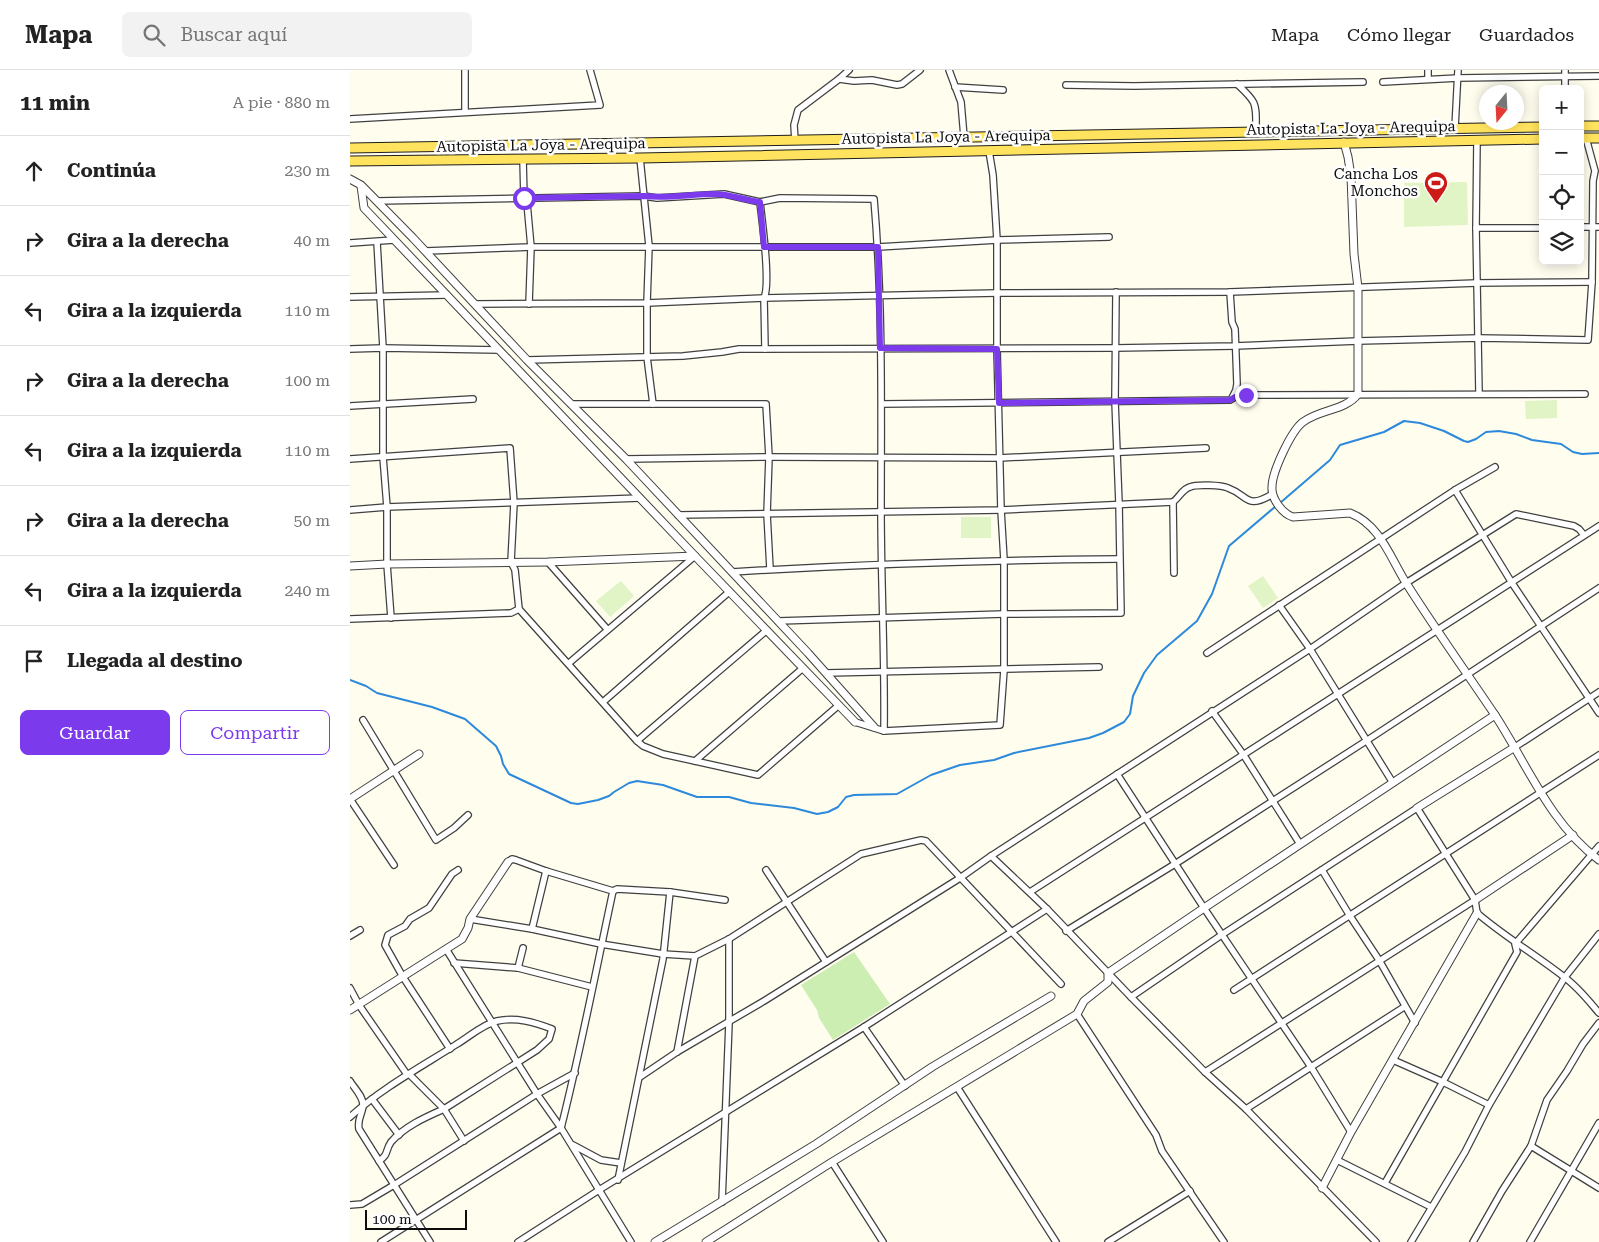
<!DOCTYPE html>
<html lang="es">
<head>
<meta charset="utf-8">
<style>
	:root { --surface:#fff; --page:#f2f2f2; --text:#222; --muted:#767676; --line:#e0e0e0; --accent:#7c3aed }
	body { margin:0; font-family:"Roboto Serif",serif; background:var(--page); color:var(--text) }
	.controls { position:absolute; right:15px; top:15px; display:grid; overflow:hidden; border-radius:8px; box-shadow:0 2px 12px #0003 }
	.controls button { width:45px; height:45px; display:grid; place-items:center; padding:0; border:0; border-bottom:1px solid var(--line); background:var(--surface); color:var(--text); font:25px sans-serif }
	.compass { position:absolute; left:1129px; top:15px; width:45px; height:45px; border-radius:50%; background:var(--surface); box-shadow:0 2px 12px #0003; rotate:198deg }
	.scale { position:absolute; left:15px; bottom:12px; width:102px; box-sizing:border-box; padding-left:5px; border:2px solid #0d0d0d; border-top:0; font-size:14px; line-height:18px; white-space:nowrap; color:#0d0d0d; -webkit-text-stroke:4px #fff; paint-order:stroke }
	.stop { position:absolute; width:15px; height:15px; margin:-11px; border:4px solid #7c3aed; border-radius:50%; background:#fff }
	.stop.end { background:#7c3aed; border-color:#fff; box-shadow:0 1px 5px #0008 }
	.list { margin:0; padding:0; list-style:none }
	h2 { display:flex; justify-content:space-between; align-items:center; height:65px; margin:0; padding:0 20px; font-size:21px }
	h2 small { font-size:16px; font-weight:400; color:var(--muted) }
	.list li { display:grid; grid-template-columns:32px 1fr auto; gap:15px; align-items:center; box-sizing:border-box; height:70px; padding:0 20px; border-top:1px solid var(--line) }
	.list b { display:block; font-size:19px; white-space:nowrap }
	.list em { font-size:16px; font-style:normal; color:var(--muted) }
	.actions { display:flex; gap:10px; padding:15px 20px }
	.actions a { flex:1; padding:11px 0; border:1px solid var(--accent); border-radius:8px; text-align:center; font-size:18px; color:var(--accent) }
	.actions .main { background:var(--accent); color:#fff }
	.icon { flex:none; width:28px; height:28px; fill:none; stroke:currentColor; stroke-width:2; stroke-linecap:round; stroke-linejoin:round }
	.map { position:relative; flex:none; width:1249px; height:1172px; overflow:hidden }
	header { display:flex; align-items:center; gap:30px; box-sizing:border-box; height:70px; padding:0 25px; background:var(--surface); border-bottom:1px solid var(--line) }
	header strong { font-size:24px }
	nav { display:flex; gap:28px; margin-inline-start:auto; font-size:18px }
	.search { width:350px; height:45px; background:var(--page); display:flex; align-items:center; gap:12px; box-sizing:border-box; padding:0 18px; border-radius:8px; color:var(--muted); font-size:19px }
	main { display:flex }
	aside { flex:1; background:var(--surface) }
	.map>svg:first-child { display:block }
</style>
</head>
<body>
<header>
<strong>Mapa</strong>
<div class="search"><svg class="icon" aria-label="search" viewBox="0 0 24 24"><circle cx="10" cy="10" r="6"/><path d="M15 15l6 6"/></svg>Buscar aquí</div>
<nav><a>Mapa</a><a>Cómo llegar</a><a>Guardados</a></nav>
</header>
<main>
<aside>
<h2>11 min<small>A pie · 880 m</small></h2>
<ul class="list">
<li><svg class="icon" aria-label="ahead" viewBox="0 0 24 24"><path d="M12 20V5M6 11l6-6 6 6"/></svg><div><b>Continúa</b></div><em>230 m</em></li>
<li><svg class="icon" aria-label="right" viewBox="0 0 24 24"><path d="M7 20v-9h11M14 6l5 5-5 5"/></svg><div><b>Gira a la derecha</b></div><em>40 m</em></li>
<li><svg class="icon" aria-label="left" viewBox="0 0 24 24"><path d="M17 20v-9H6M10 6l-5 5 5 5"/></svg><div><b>Gira a la izquierda</b></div><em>110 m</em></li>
<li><svg class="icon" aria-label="right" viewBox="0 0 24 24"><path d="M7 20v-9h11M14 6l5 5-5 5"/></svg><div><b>Gira a la derecha</b></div><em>100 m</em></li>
<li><svg class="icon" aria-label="left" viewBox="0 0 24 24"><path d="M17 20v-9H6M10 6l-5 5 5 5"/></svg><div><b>Gira a la izquierda</b></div><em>110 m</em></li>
<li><svg class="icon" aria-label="right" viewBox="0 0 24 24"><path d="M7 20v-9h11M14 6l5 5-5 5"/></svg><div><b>Gira a la derecha</b></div><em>50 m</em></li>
<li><svg class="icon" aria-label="left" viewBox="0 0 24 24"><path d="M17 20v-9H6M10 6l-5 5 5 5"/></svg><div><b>Gira a la izquierda</b></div><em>240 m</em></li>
<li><svg class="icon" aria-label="arrive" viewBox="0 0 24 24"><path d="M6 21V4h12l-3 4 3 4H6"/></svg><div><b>Llegada al destino</b></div></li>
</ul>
<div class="actions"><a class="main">Guardar</a><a>Compartir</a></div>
</aside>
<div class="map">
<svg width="1249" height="1172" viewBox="0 0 1249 1172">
	<rect width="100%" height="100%" fill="#fffdee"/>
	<polygon fill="#cdeeb3" points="504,882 540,934 483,970 469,948 467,940 451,915"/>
	<g fill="#e1f4c6">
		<polygon points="1117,112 1118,155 1054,157 1054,113"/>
		<polygon points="1207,330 1207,348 1176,349 1175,331"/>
		<rect x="611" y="447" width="30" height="21"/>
		<polygon points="913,506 928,528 913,538 898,516"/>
		<polygon points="271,511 284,526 260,547 246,531"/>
	</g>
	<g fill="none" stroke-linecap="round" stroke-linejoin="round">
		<g stroke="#2c89db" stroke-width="2">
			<polyline points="930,433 980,390 990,375 1034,362 1054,351 1070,353 1094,361 1114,371 1118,372 1126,369 1136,362 1149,361 1166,364 1182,370 1211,374 1223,382 1232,384 1249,383"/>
			<polyline points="0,610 16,616 27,623 82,637 115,649 146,676 151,686 153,694 159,704 221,733 228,734 248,730 259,726 264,722 279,713 287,711 313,715 347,727 379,727 401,733 444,738 467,744 478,742 488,737 496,727 504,725 547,724 581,705 610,695 644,690 664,683 739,668 753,663 774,652 780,644 783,626 794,603 807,585 847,551 862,524 879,476 926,436"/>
		</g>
		<g stroke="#404040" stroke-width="8">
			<g id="minor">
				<polyline points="599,0 611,32 614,67"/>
				<polyline points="1078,0 1078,9"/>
				<polyline points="1215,0 1215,19"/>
				<polyline points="489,9 499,0"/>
				<polyline points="1033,12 1108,8 1249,6"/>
				<path d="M 887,14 C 908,33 906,34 906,61"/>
				<polyline points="716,15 784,16 1013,12"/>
				<polyline points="605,17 653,20"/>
				<polyline points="115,42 115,0"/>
				<polyline points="0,49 250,35 240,0"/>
				<polyline points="1105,58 1108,0"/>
				<polyline points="1127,70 1126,158 1129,323"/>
				<polyline points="445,71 444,55 448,40 489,9 504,11 522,10 547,15 552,14 570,0"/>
				<polyline points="290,88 299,176 297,233 297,287 303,334"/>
				<polyline points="173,89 174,128 177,133 181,177 179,234"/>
				<path d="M 27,131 L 293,126 L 307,128 L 374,124 L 410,132 L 430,128 L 524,129 C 533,233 531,337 531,440 C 531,514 535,587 534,661"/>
				<path d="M 410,132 C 412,151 421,214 414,228 L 415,279"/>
				<polyline points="1230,157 1249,157"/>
				<polyline points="1126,158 1193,158"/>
				<polyline points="27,172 33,278 33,387 37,437 37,494 41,548"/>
				<polyline points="0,173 44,170"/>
				<polyline points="76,181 181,177 528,177 647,170 759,167"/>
				<polyline points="880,222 882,252 885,259 887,314 886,320 882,328"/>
				<polyline points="0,227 96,225"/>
				<polyline points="125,234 297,233 414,228 647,223 880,222 1127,213 1242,212"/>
				<polyline points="0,279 33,278 149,280"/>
				<polyline points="177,290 333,286 372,282 389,279 765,278 885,276 1008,271 1128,268 1238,270 1242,212 1243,111 1245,101 1236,68"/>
				<polyline points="221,334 416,334 419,387 417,444 420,499"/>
				<polyline points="532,334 880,330 885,327 895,325 1235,324"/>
				<polyline points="0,336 123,329"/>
				<polyline points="0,389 160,378 164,433 161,492 165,500 169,539 287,671 293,676 313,684 408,705 489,635"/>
				<polyline points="276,389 419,387 649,388 856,378"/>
				<polyline points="1105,420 1162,513 1249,643"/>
				<polyline points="823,432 824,503"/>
				<polyline points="0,440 37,437 290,428"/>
				<path d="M 328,445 L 651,440 L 823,432 C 829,428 832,419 840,417 C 846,414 872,415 878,418 C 900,426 895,440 923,424"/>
				<polyline points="198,492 257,559"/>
				<path d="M 382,502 C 511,494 640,490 769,489"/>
				<polyline points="929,535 960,579 1043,713"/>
				<polyline points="0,549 161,543 169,539"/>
				<polyline points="428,551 654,544 771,543 769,434 765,331 766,222"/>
				<polyline points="857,583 1105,420 1145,397"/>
				<polyline points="219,593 345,486"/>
				<polyline points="476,603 749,597"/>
				<polyline points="253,632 379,522"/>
				<polyline points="862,641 893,684 950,774"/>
				<polyline points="13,650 86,770 104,758 118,745"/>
				<polyline points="505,652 534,661 650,655 654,600 654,490 651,440 647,279 647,170 643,105 639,81"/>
				<polyline points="287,671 417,560"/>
				<polyline points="1165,677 1249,622"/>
				<polyline points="345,691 453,598"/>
				<polyline points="767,704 854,838 961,997 1001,1062"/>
				<polyline points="0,729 44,795"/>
				<polyline points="641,786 697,839 781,927 855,1002 896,1039 1026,1172"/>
				<polyline points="158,792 162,789 166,790 196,801 263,821 267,819 320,822 375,830"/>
				<polyline points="416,800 476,892"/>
				<polyline points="972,800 1000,846 1029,890 1065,953"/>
				<polyline points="680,822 1249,456"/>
				<polyline points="120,849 182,859 251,874 313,884 345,886 379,869 511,784 571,770 576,771 711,914"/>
				<polyline points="182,859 196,801"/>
				<polyline points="716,861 825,794 1016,671 1249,518"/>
				<polyline points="0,866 10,860"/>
				<polyline points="96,879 187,1024 211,1058 281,1172"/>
				<polyline points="104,893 168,898 242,917"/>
				<polyline points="168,898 173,878"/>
				<path d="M 0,918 L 9,935 L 56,1003 L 59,1004 L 94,1039 L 187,980 L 199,969 L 202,959 C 184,952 166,947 147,951 C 133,954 119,967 107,974 C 71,997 32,1018 0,1047"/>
				<polyline points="884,920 1249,685"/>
				<path d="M 781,927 L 873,864 L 1067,738 L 1125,830 L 1127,843 C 1155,867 1186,885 1214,907 C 1228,917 1238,930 1249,943"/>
				<polyline points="727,944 806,1065 812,1081 874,1172"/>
				<polyline points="514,957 555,1016"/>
				<polyline points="100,979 53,907 35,875 38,865 55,856 60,849 79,838 102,804 108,800"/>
				<polyline points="327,982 345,886"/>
				<polyline points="1043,990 1093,1012 1139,1035"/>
				<polyline points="855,1002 1125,830"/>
				<polyline points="290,1007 327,982 414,931 610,808 641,786 960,579 1056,513 1166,444 1224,456 1229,459 1234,465"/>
				<path d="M 0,1011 C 4,1018 14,1027 13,1036 C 12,1045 7,1049 9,1059 L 80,1172"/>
				<polyline points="607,1017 706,1172"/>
				<polyline points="22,1029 49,1065"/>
				<polyline points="896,1039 1054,937"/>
				<polyline points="223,1075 251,1090 271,1093"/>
				<polyline points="1181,1076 1249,1118"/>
				<polyline points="987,1090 1081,1137"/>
				<path d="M 29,1091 C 39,1084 35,1081 41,1072 C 55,1056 76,1047 94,1039 L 114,1071"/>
				<polyline points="482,1092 533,1172"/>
				<polyline points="268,1110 313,889 320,822"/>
				<polyline points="1035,1113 1167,882 1165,874 1249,776"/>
				<polyline points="372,1132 379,953 379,869"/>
				<polyline points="0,1135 12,1134 44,1115 187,1024 225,1003"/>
				<path d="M 31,1172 L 211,1058 C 231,979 246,900 263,821"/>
				<polyline points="168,1172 249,1120 514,957 697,839"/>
				<polyline points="758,1172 840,1121"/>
				<polyline points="1061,1172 1115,1082 1139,1035 1215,907 1249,864"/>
				<polyline points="1123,1172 1152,1121 1181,1076 1197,1030 1217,1001 1233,974 1249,953"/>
				<polyline points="1180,1172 1249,1053"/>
			</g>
		</g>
		<g stroke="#404040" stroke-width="9">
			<g id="tertiary">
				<path d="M 994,72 L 998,87 L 1001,106 L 1004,184 L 1008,218 L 1008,324 C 995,341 970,339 953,352 C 941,361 922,402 922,417 C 921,429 933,444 943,447 L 1000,443 C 1031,455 1041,490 1058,516 C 1086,560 1116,602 1145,645 C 1177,694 1200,754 1249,790"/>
				<polyline points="0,109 11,115 63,168 177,290 276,389 458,583 524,657"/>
				<polyline points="11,116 14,138 345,486"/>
				<polyline points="0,496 37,494 198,492 345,486 505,652"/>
				<polyline points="0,729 69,684"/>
				<polyline points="1067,738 1165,677"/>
				<polyline points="1125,830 1223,765"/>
				<polyline points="0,940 112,869 118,858 120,849 158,792"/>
				<polyline points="972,1118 1001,1062 1127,843"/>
				<polyline points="305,1172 466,1074 582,997 701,926"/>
				<polyline points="356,1172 482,1092 727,944 734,931 758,912 758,903 854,838 1145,645"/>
			</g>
		</g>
		<g stroke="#1e1e1e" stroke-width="11">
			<g id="primary">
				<polyline points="1230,56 1249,56"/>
				<polyline points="1230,68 1249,68"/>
				<path d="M 0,78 C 398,74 795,61 1193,57"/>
				<polyline points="0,91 290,88 1193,69"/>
			</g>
		</g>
		<use href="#minor" stroke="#fff" stroke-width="5.5"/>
		<use href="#tertiary" stroke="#fff" stroke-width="7"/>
		<use href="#primary" stroke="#ffe35e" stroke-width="9"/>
	</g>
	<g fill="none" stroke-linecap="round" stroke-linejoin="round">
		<path stroke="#7c3aed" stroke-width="6" d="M 174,128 L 294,126 C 318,129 340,124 364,124 C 380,124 394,130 410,132 L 414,177 L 528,177 L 530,278 L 647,279 L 649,333 L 880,330 L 885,327 L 896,325"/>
	</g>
	<defs>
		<g id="stadium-pin" transform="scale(1.25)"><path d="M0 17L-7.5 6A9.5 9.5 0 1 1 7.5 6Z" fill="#cc1b17" stroke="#fff"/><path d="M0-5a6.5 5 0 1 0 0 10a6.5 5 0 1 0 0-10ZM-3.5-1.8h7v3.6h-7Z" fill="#fff"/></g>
	</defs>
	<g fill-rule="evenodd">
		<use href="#stadium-pin" x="1086" y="113"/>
	</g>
	<g text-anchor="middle" stroke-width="5" stroke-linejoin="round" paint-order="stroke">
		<g font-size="15" fill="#0d0d0d" stroke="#fff">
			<text transform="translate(1001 58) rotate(-1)" y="5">Autopista La Joya - Arequipa</text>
			<text transform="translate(596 67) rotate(-1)" y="5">Autopista La Joya - Arequipa</text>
			<text transform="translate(191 75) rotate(-1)" y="5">Autopista La Joya - Arequipa</text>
		</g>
		<g font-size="15" fill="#0d0d0d" stroke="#fff" text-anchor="end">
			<text x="1068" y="109">Cancha Los<tspan x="1068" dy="17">Monchos</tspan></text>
		</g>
	</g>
</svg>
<div class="controls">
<button>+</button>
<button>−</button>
<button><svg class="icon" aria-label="locate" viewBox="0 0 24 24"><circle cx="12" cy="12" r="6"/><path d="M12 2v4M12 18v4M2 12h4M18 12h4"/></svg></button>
<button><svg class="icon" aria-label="layers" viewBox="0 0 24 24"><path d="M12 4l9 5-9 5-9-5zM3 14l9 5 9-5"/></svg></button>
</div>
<svg class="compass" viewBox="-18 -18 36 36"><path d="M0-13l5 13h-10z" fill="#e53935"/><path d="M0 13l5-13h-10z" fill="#767676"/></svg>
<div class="scale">100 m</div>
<div class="stop" style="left:174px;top:128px"></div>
<div class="stop end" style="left:896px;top:325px"></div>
</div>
</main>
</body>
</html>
